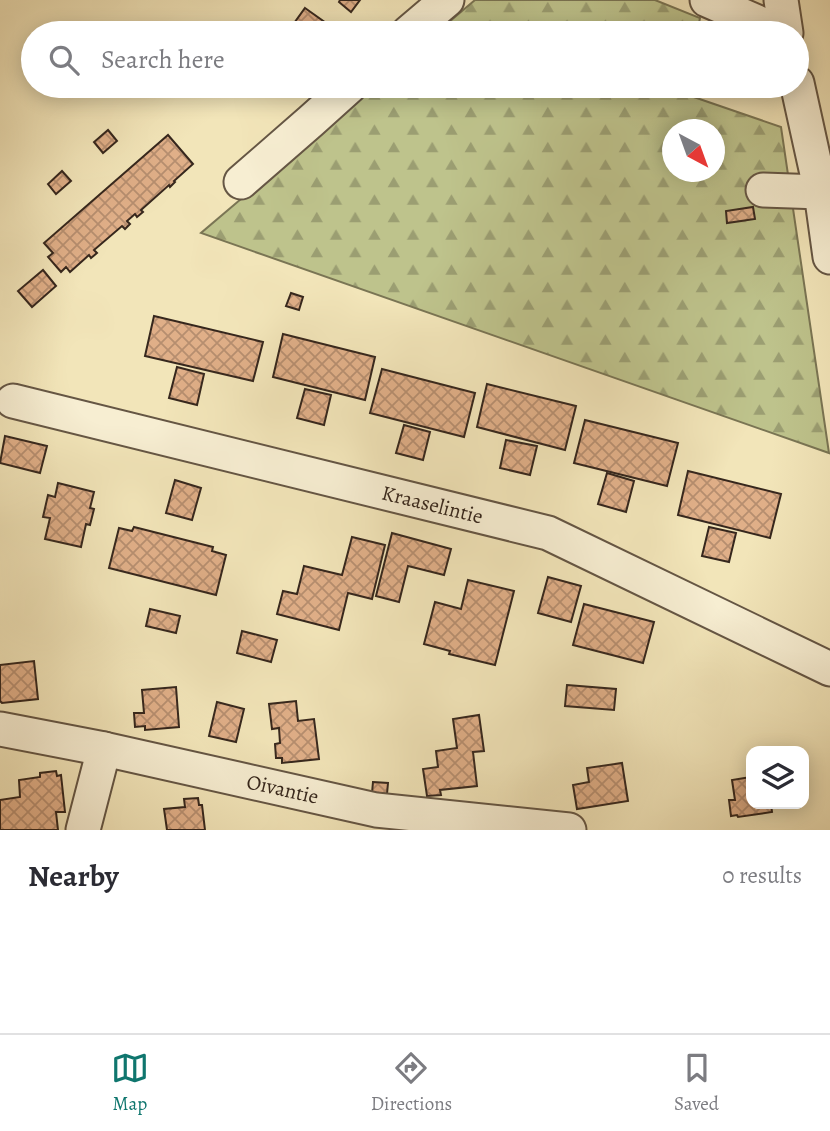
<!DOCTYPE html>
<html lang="en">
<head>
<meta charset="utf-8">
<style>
	:root { --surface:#fff; --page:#f7f7f7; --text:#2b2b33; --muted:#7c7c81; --line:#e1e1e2; --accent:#0f766e }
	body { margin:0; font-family:Alegreya,serif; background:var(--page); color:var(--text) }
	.controls { position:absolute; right:21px; bottom:21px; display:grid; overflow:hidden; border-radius:14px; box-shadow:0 4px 18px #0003 }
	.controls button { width:63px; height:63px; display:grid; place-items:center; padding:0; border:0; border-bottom:2px solid var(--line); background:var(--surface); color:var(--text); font:35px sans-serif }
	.compass { position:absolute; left:662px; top:119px; width:63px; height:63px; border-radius:50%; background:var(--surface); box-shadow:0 4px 18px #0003; rotate:139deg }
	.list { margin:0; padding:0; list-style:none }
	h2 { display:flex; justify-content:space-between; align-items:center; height:91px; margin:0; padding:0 28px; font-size:30px }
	h2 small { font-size:23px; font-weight:400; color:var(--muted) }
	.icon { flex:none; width:38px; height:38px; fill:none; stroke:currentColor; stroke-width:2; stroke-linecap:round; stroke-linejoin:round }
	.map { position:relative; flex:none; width:830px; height:830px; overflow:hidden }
	.search { position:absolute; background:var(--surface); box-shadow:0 4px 18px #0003; left:21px; right:21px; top:21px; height:77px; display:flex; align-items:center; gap:18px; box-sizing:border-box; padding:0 24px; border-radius:38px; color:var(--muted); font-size:26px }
	.sheet { height:203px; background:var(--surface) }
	nav { display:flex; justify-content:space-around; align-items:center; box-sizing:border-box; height:98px; border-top:2px solid var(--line); background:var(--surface); font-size:19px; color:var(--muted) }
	nav a { display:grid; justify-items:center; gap:4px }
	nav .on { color:var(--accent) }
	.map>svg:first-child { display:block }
</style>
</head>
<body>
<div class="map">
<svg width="830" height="830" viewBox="0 0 830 830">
	<defs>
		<pattern id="forest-firs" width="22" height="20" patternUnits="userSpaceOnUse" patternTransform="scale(1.75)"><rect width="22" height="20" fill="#bec38c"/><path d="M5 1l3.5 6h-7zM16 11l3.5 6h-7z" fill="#9b9e72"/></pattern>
		<pattern id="building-cross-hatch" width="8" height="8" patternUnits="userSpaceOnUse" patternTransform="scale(1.75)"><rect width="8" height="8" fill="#e0af88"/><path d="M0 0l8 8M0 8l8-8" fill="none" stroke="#b68e6f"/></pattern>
	</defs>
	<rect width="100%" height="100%" fill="#f2e5b9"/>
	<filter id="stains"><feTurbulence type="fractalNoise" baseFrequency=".00286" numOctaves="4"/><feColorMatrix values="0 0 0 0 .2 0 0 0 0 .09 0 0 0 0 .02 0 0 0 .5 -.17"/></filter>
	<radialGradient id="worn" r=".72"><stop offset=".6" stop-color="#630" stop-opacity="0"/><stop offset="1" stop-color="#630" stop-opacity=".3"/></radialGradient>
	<g fill="url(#forest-firs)" stroke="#7a7554" stroke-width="2" fill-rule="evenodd">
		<polygon points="475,0 655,0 700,18 697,33 436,33"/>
		<path d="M 374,86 L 686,86 L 685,94 L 781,127 L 829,453 L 201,233 ZM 672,130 L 714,130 L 714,172 L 672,172 Z"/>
	</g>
	<g fill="url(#building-cross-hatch)" stroke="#36271d" stroke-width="2">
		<polygon points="340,0 360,0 351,12 339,2"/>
		<polygon points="305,8 326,23 318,33 287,33"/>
		<polygon points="108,130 117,141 103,153 94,142"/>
		<polygon points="168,135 193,164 174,181 175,182 170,187 169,185 141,210 143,212 137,217 135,214 127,221 130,224 125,229 122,226 94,250 97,253 91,258 89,255 70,272 66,267 61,272 48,257 53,253 44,243"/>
		<polygon points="62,171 71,181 56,194 48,184"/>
		<polygon points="753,207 755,219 727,223 726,211"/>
		<polygon points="43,270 56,286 32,307 18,291"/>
		<polygon points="291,293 303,297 299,310 286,306"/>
		<polygon points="154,316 263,342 253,381 145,356"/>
		<polygon points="283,334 375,357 365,400 273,377"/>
		<polygon points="177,367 204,374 197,405 169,398"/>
		<polygon points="382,369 475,393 464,437 370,413"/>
		<polygon points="487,384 576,406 565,450 477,427"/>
		<polygon points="305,389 331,395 324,425 297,418"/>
		<polygon points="585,420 678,443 667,486 574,463"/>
		<polygon points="404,425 430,432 423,460 396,453"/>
		<polygon points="5,436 47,446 40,473 0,463"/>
		<polygon points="506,440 537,446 530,475 500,468"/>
		<polygon points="688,471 781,494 770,538 678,515"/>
		<polygon points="607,473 634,481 626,512 598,504"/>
		<polygon points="175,480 201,488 192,520 166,513"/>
		<polygon points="58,483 94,492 90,508 94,509 90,525 86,524 81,547 45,539 50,518 43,517 48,495 55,497"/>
		<polygon points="134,527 213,547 212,551 226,555 216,595 109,568 119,528 132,531"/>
		<polygon points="709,527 736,533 729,562 702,556"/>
		<polygon points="392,533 451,549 444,575 408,566 399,602 376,596"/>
		<polygon points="352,537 385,545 372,599 348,593 339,630 277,614 283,591 297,594 304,566 342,575"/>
		<polygon points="548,577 581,586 571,622 538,613"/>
		<polygon points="468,580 514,591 495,665 449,654 450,651 424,644 435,602 461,609"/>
		<polygon points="584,604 654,622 643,663 573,645"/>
		<polygon points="150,609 180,616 176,633 146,626"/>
		<polygon points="242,631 277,640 271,662 237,653"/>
		<polygon points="34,661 38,699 2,703 0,701 0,665"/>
		<polygon points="567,685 616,689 614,710 565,706"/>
		<polygon points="176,687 179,727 145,730 145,726 135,727 134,713 144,713 142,690"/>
		<polygon points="296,701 298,721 314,719 319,759 282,763 282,758 276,758 275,744 280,743 279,728 272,729 269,704"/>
		<polygon points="217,702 244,709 236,742 209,736"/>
		<polygon points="479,715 484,751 473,752 477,786 440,790 441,795 427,796 423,769 438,767 436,751 457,748 453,719"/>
		<polygon points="622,763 628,801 577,809 573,785 589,782 587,768"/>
		<polygon points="56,771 57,776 61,775 65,812 56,812 58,830 0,830 0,800 20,797 19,780 40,777 40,773"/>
		<polygon points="751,777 751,804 771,804 772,812 738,817 737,815 731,816 729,800 735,800 732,780"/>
		<polygon points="373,782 388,783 387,794 372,793"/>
		<polygon points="198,798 199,805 202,805 205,830 167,830 164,809 185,807 184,799"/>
	</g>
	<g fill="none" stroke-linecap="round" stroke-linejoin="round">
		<g stroke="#655644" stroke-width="37">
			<g id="minor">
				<polyline points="707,0 782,33"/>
				<polyline points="781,0 786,33"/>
				<polyline points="408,33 447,0"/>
				<polyline points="797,83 821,192 830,257"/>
				<polyline points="241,182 311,121 350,86"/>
				<polyline points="763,190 821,192"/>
				<path id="s1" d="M 13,401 L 548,533 L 830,669"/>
				<path id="s2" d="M 0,729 L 104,749 L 376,810 L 569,830"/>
				<polyline points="83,830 104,749"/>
			</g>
		</g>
		<use href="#minor" stroke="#f7eed2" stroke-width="33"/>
	</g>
	<g text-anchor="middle" stroke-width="6" stroke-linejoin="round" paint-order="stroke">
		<g font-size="21" fill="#36271d" stroke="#f7eed2">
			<text dy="7" stroke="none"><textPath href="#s1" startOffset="432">Kraaselintie</textPath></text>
			<text dy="7" stroke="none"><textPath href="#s2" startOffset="289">Oivantie</textPath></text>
		</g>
	</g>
	<rect width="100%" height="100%" filter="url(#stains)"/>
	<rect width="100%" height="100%" fill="url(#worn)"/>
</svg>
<div class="controls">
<button><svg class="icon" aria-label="layers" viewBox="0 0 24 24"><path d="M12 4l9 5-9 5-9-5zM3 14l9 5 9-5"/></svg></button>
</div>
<svg class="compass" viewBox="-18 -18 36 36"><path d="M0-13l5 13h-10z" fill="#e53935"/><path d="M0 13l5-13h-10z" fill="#7c7c81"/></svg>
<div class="search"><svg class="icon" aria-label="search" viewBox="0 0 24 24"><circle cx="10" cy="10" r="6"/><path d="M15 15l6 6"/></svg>Search here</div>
</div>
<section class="sheet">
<h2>Nearby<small>0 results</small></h2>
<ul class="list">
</ul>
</section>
<nav>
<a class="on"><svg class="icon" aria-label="map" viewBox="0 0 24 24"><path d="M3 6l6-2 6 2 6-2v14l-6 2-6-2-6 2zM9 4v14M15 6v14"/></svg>Map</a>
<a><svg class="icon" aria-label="directions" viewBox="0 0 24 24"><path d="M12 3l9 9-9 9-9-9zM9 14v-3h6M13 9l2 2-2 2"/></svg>Directions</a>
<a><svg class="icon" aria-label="saved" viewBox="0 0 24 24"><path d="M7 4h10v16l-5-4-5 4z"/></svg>Saved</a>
</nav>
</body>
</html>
